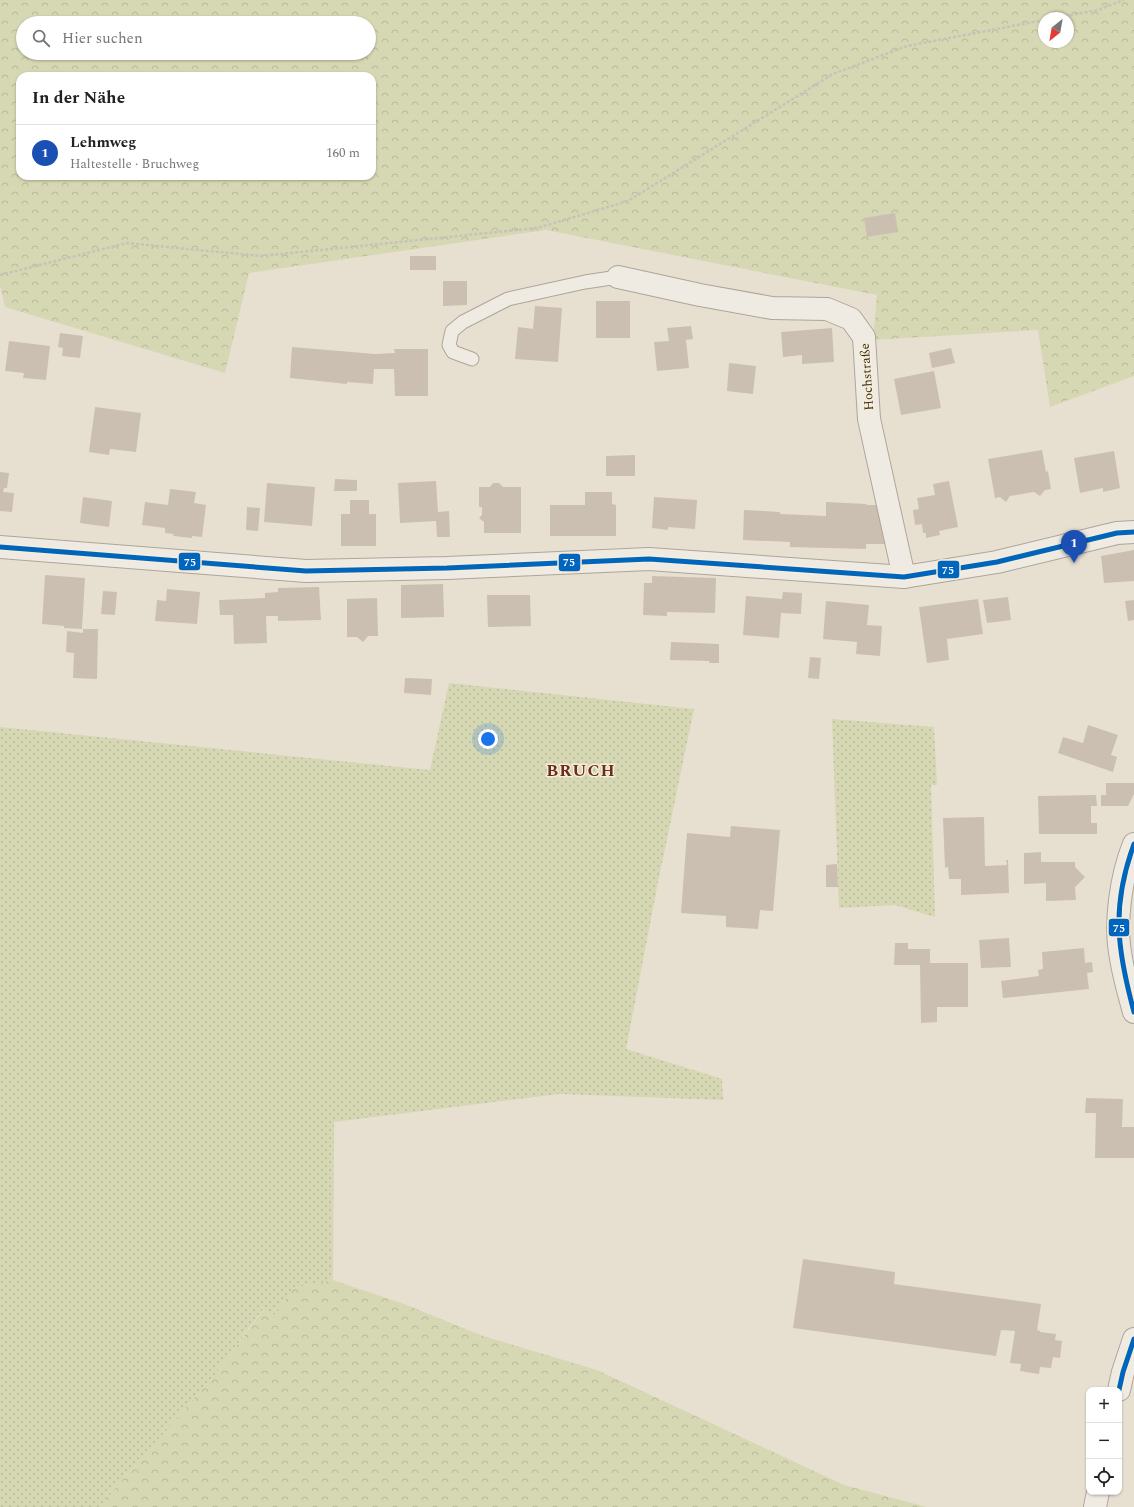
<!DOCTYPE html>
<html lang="de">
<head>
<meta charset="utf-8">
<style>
	:root { --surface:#fff; --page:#f2f2f2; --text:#222; --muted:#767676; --line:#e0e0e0; --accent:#111827 }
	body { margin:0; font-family:Spectral,serif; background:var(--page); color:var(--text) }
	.controls { position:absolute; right:12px; bottom:12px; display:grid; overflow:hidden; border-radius:8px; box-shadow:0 1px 3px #0004 }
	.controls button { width:36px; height:36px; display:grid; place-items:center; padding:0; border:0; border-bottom:1px solid var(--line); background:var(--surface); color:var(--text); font:20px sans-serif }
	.compass { position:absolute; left:1038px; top:12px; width:36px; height:36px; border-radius:50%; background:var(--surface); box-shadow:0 1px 3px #0004; rotate:211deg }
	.you { position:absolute; left:488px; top:739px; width:14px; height:14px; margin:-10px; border:3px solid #fff; border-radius:50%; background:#1a73e8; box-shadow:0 0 0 6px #1a73e833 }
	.badge { display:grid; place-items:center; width:26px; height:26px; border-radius:50%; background:var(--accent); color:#fff; font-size:13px; font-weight:700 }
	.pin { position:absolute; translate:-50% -33px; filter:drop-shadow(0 1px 2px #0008) }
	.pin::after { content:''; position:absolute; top:21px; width:14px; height:12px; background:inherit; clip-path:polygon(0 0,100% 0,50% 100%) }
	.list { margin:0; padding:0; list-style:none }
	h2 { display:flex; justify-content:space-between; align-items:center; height:52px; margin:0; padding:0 16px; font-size:17px }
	h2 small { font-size:13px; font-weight:400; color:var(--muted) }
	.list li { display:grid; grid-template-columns:26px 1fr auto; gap:12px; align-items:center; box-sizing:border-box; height:56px; padding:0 16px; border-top:1px solid var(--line) }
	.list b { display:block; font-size:15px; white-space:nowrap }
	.list p { margin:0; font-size:13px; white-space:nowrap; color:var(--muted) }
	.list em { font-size:13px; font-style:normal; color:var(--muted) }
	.icon { flex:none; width:22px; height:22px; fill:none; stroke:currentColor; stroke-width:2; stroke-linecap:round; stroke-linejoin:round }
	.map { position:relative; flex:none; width:1134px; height:1507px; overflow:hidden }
	.search { position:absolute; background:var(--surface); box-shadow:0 1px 3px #0004; left:16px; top:16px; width:360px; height:44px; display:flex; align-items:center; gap:10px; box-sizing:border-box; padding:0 14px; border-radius:22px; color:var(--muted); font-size:15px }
	.panel { position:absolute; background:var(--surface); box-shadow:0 1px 3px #0004; left:16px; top:72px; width:360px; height:108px; border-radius:12px }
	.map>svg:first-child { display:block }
</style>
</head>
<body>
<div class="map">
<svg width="1134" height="1507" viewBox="0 0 1134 1507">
	<defs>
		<pattern id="grass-dots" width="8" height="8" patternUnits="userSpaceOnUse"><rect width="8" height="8" fill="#d6d7b3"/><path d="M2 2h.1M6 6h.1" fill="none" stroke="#b9b99a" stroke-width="1.8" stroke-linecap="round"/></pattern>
		<pattern id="forest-crowns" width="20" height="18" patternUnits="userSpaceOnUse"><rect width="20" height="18" fill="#d6d7b3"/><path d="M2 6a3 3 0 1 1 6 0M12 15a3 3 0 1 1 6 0" fill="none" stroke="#b9b99a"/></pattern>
	</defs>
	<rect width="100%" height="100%" fill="#e7e0d1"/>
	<g fill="url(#grass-dots)">
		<polygon points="449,683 694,709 658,882 626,1049 722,1079 723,1100 559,1094 334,1122 333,1280 294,1288 274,1315 264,1308 213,1377 99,1507 0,1507 0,727 430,770"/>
		<polygon points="832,719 934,727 937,785 931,785 935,917 895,905 839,908"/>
	</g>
	<g fill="url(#forest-crowns)" fill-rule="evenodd">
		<path d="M 0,0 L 1134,0 L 1134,376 L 1050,407 L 1038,330 L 873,340 L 877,295 L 546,230 L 249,273 L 225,373 L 5,307 L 0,285 ZM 1044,18 L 1068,18 L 1068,42 L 1044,42 ZM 23,23 L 369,23 L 369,53 L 23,53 ZM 20,76 L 372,76 L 372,176 L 20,176 Z"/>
		<polygon points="333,1280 404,1304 483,1336 597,1370 844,1485 927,1507 99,1507 213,1377 265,1308 274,1315 294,1288"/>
	</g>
	<g fill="#cbbfb2">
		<polygon points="895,213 898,232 867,237 864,218"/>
		<rect x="410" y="256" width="26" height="14"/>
		<polygon points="443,281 467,281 467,305 443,306"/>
		<rect x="596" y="301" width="34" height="37"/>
		<polygon points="535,306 562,308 558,362 515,359 518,327 533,329"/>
		<polygon points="691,326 693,339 686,340 689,368 657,371 654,342 669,341 667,328"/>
		<polygon points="832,328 834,362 802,364 802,355 783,357 781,332"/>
		<polygon points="60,333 83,336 80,358 62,356 63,348 58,347"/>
		<polygon points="9,341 50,346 46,380 24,378 23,379 24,373 5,371"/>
		<polygon points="292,347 375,354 395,353 394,349 428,349 428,396 395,396 394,369 374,369 373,384 347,382 347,384 290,378"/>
		<polygon points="951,348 955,363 932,368 929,353"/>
		<polygon points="729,363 756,366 753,394 727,391"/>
		<polygon points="934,371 941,408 901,415 894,379"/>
		<polygon points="95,407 141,413 136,452 110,449 109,455 89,452"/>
		<polygon points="1042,450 1046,472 1048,471 1051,489 1045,490 1040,496 1034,492 1010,496 1006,502 1000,497 995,498 988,459"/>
		<polygon points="1114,451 1120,488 1103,492 1103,488 1080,493 1074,458"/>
		<polygon points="635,455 635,476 606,476 606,456"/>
		<polygon points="0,472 9,473 7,488 4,488 3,492 14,493 12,512 0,511"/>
		<polygon points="335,479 357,480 357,491 334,491"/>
		<polygon points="436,481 438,512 449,511 450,537 437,537 436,521 400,523 398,483"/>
		<polygon points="949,481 958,527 939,531 940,535 926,538 926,533 923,533 922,524 915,525 913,510 919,509 917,498 935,495 933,484"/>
		<polygon points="267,483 315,487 312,526 264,522"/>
		<polygon points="493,483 499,483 503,487 521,487 521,533 484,533 484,522 479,518 482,515 482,507 479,507 479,487 490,487"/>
		<polygon points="170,489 196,492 194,503 206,505 202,537 192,536 192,538 173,536 174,534 165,533 165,528 142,525 145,502 168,505"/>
		<polygon points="585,492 612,492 612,504 616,505 616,536 550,536 550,505 585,505"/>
		<polygon points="83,497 112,501 109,527 80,523"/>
		<polygon points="654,497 697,500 695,529 668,527 668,530 652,528"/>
		<polygon points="350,500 369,500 369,514 376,514 376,546 341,546 341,514 350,514"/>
		<polygon points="826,502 866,504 867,505 880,505 887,544 866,544 866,549 790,547 790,542 743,540 744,510 780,512 780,514 826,516"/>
		<polygon points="247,507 260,508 258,531 246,530"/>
		<polygon points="1134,550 1134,581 1104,583 1101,556"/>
		<polygon points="45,575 85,578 82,629 64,628 64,626 42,624"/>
		<polygon points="652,576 716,578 715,613 667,612 667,616 643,615 644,583 652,583"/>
		<polygon points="443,584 444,617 401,618 401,585"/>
		<polygon points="319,587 321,620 278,621 278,616 266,616 267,643 234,644 233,615 220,615 219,600 265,598 265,593 278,592 278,588"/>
		<polygon points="167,589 200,592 197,624 155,621 157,600 166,601"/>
		<polygon points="103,591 117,592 115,615 101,614"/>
		<polygon points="783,592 802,593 801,614 781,613 779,638 743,635 746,596 782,599"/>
		<polygon points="487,595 530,595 531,626 488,627"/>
		<polygon points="1008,597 1011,620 987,623 983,600"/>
		<polygon points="377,598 378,636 368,636 363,642 357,637 347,637 347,599"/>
		<polygon points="978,599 983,634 947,639 949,660 927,663 919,607"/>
		<polygon points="1134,600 1134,620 1128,621 1125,601"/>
		<polygon points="826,601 869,605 867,625 882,626 880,656 856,654 857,642 823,639"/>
		<polygon points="83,629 98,629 97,679 73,678 74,653 66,652 67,631 83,633"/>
		<polygon points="671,642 719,644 719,663 709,663 709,661 670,660"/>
		<polygon points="810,657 821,658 819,679 808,678"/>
		<polygon points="405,678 432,679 431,695 404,693"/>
		<polygon points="1088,725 1118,735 1111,755 1117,757 1113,772 1058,753 1063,737 1083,743"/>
		<polygon points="1106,783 1134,783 1134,794 1128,806 1101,806 1101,795 1106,795"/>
		<polygon points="1096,795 1097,806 1091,806 1091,823 1097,823 1097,834 1039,834 1038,796"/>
		<polygon points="984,817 985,866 1007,865 1006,860 1008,860 1009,893 961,895 961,879 949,879 948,867 945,868 943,818"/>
		<polygon points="731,826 780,830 773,911 760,910 758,929 726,927 726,916 681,913 687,833 730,837"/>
		<polygon points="1041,852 1041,862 1075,862 1075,867 1085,877 1075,887 1076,900 1046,901 1046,883 1024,884 1024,853"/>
		<polygon points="837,864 838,887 826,887 826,865"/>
		<polygon points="1009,938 1011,967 981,968 979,940"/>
		<polygon points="895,943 908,943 908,949 930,949 930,963 968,963 968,1007 937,1007 937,1022 921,1023 920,965 894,965"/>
		<polygon points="1084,948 1085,963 1092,962 1093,972 1087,973 1089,989 1003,998 1001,981 1039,976 1038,970 1043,969 1042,952"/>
		<polygon points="1086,1098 1123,1099 1122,1127 1134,1127 1134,1158 1095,1158 1096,1113 1085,1113"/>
		<polygon points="803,1259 895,1272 894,1284 1041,1304 1037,1330 1040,1331 1040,1332 1056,1334 1055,1340 1062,1341 1060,1358 1053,1357 1051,1368 1040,1367 1039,1374 1020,1371 1021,1364 1010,1363 1015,1331 1001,1330 996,1356 793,1328"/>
	</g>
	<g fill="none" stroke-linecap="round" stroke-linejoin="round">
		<g stroke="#ada599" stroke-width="15">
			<polyline id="service" points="472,359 453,352 449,345 452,331 463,322 508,299 585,282 618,277"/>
		</g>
		<g stroke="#ada599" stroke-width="24">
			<g id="minor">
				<polyline points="618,277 700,295 772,308 827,309 851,319 864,337 869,419 904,577"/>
				<polyline points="0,547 306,571 447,568 649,559 904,577 997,562 1117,533 1134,532"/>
				<path d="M 1134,844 C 1121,876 1114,924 1121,958 C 1124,977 1129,994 1134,1012"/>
				<polyline points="1119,1390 1123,1372 1134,1339"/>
				<polyline points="1095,1507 1098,1492"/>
			</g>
		</g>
		<g stroke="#c8c2b9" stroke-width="2.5" stroke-dasharray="3 2" stroke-linecap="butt">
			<polyline points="1055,18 1098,10 1124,0"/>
			<polyline points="0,275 127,243 261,256 537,228 628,201 833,74 907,46 1044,20"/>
		</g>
		<use href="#service" stroke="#efebe3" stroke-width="13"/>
		<use href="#minor" stroke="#efebe3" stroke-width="22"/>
		<g stroke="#f7eed8" stroke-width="8">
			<g id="bus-1">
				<polyline points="0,547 306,571 447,568 649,559 904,577 997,562 1117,533 1134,532"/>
				<path d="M 1134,844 C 1111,907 1117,949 1134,1012"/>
				<polyline points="1119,1390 1123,1372 1134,1339"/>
			</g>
		</g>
		<use href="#bus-1" stroke="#0065bd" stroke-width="5"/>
	</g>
	<g text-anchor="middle" stroke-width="3" stroke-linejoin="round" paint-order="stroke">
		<g font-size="13" fill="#3d2e20" stroke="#f7eed8">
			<text transform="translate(866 377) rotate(-94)" y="5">Hochstraße</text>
		</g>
		<g font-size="17" font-weight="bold" letter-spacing="1" fill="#6b2e1e" stroke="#f7eed8">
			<text x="581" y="776">BRUCH</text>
		</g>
	</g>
	<g stroke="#f7eed8" stroke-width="1.5">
		<rect x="178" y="552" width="23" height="19" rx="4" fill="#0065bd"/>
		<rect x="558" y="553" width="23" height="19" rx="4" fill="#0065bd"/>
		<rect x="937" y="560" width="23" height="19" rx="4" fill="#0065bd"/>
		<rect x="1108" y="918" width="22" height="19" rx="4" fill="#0065bd"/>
	</g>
	<g font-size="11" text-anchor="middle" font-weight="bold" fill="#fff">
		<text x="190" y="566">75</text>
		<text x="569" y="566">75</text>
		<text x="948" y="574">75</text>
		<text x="1119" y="932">75</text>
	</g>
</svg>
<div class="controls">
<button>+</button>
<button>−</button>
<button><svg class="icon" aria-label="locate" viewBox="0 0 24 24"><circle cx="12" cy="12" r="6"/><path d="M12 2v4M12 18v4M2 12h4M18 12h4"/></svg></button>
</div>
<svg class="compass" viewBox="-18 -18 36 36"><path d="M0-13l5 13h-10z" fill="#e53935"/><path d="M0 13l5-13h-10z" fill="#767676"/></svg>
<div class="you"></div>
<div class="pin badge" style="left:1074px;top:563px;background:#1a4fb4">1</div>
<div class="search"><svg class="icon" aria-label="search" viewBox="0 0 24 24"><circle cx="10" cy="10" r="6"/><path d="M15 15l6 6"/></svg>Hier suchen</div>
<section class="panel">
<h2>In der Nähe<small></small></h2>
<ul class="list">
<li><span class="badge" style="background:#1a4fb4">1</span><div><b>Lehmweg</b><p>Haltestelle · Bruchweg</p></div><em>160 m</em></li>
</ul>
</section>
</div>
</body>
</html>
